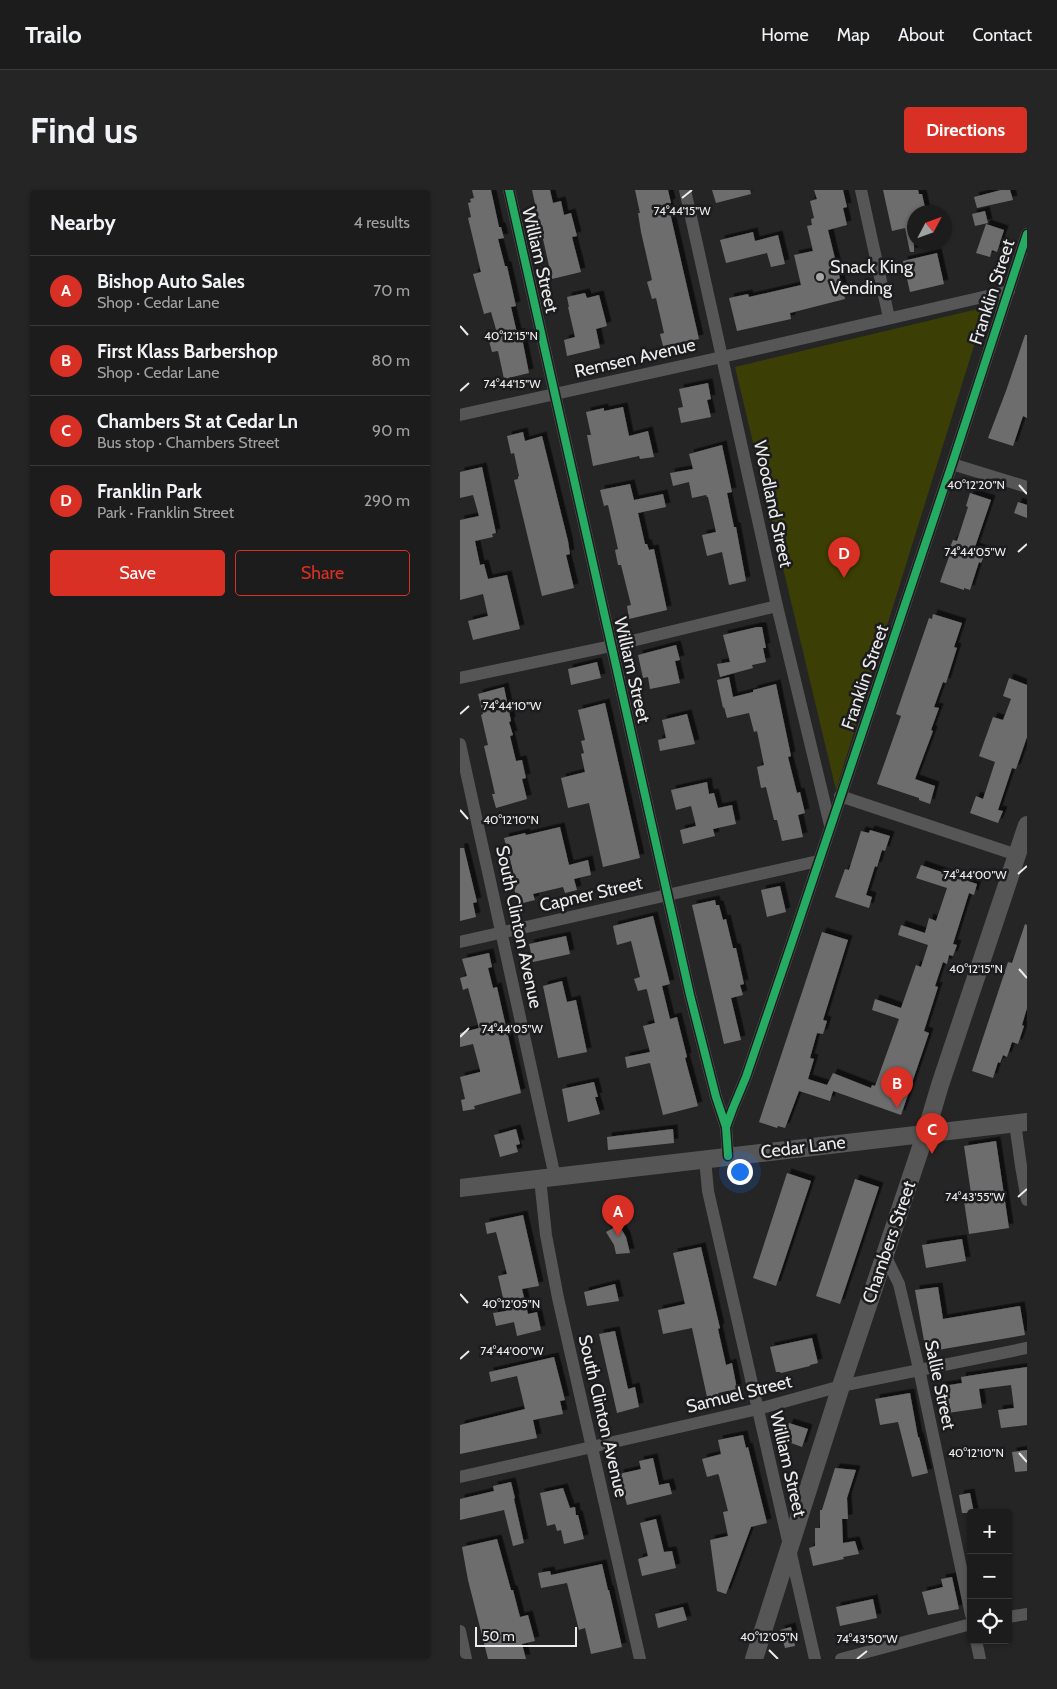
<!DOCTYPE html>
<html lang="en">
<head>
<meta charset="utf-8">
<style>
	:root { --surface:#1c1c1c; --page:#252525; --text:#f1f3f6; --muted:#a0a1a3; --line:#3a3a3b; --accent:#d93025 }
	body { margin:0; font-family:Cabin,sans-serif; background:var(--page); color:var(--text) }
	.controls { position:absolute; right:15px; bottom:15px; display:grid; overflow:hidden; border-radius:5px; box-shadow:0 1px 4px #0004 }
	.controls button { width:45px; height:45px; display:grid; place-items:center; padding:0; border:0; border-bottom:1px solid var(--line); background:var(--surface); color:var(--text); font:25px sans-serif }
	.compass { position:absolute; left:447px; top:15px; width:45px; height:45px; border-radius:50%; background:var(--surface); box-shadow:0 1px 4px #0004; rotate:49deg }
	.scale { position:absolute; left:15px; bottom:12px; width:102px; box-sizing:border-box; padding-left:5px; border:2px solid #edeced; border-top:0; font-size:14px; line-height:18px; white-space:nowrap; color:#edeced; -webkit-text-stroke:4px #1c1b1d; paint-order:stroke }
	.you { position:absolute; left:279px; top:981px; width:18px; height:18px; margin:-12px; border:4px solid #fff; border-radius:50%; background:#1a73e8; box-shadow:0 0 0 8px #1a73e833 }
	.badge { display:grid; place-items:center; width:32px; height:32px; border-radius:50%; background:var(--accent); color:#fff; font-size:16px; font-weight:700 }
	.pin { position:absolute; translate:-50% -41px; filter:drop-shadow(0 1px 2px #0008) }
	.pin::after { content:''; position:absolute; top:26px; width:18px; height:15px; background:inherit; clip-path:polygon(0 0,100% 0,50% 100%) }
	.list { margin:0; padding:0; list-style:none }
	h2 { display:flex; justify-content:space-between; align-items:center; height:65px; margin:0; padding:0 20px; font-size:21px }
	h2 small { font-size:16px; font-weight:400; color:var(--muted) }
	.list li { display:grid; grid-template-columns:32px 1fr auto; gap:15px; align-items:center; box-sizing:border-box; height:70px; padding:0 20px; border-top:1px solid var(--line) }
	.list b { display:block; font-size:19px; white-space:nowrap }
	.list p { margin:0; font-size:16px; white-space:nowrap; color:var(--muted) }
	.list em { font-size:16px; font-style:normal; color:var(--muted) }
	.actions { display:flex; gap:10px; padding:15px 20px }
	.actions a { flex:1; padding:11px 0; border:1px solid var(--accent); border-radius:5px; text-align:center; font-size:18px; color:var(--accent) }
	.actions .main { background:var(--accent); color:#fff }
	.icon { flex:none; width:28px; height:28px; fill:none; stroke:currentColor; stroke-width:2; stroke-linecap:round; stroke-linejoin:round }
	.map { position:relative; flex:none; width:567px; height:1469px; overflow:hidden; border-radius:5px }
	header { display:flex; align-items:center; gap:30px; box-sizing:border-box; height:70px; padding:0 25px; background:var(--surface); border-bottom:1px solid var(--line) }
	header strong { font-size:24px }
	nav { display:flex; gap:28px; margin-inline-start:auto; font-size:18px }
	.intro { display:flex; align-items:center; justify-content:space-between; box-sizing:border-box; height:120px; padding:0 30px }
	h1 { margin:0; font-size:35px }
	.button { padding:12px 22px; border-radius:5px; background:var(--accent); color:#fff; font-size:18px; font-weight:700 }
	main { display:flex; gap:30px; padding:0 30px }
	aside { flex:1; background:var(--surface); border-radius:5px; box-shadow:0 1px 4px #0004 }
	.map>svg:first-child { display:block }
</style>
</head>
<body>
<header>
<strong>Trailo</strong>
<nav><a>Home</a><a>Map</a><a>About</a><a>Contact</a></nav>
</header>
<div class="intro"><h1>Find us</h1><a class="button">Directions</a></div>
<main>
<aside>
<h2>Nearby<small>4 results</small></h2>
<ul class="list">
<li><span class="badge">A</span><div><b>Bishop Auto Sales</b><p>Shop · Cedar Lane</p></div><em>70 m</em></li>
<li><span class="badge">B</span><div><b>First Klass Barbershop</b><p>Shop · Cedar Lane</p></div><em>80 m</em></li>
<li><span class="badge">C</span><div><b>Chambers St at Cedar Ln</b><p>Bus stop · Chambers Street</p></div><em>90 m</em></li>
<li><span class="badge">D</span><div><b>Franklin Park</b><p>Park · Franklin Street</p></div><em>290 m</em></li>
</ul>
<div class="actions"><a class="main">Save</a><a>Share</a></div>
</aside>
<div class="map">
<svg width="567" height="1469" viewBox="0 0 567 1469">
	<defs>
		<filter id="shadow"><feDropShadow dx="4.5" dy="-4.5" stdDeviation="0" flood-color="#0009"/></filter>
	</defs>
	<rect width="100%" height="100%" fill="#252526"/>
	<polygon fill="#3b3f05" points="526,117 376,600 275,177"/>
	<g fill="#6e6d6e" filter="url(#shadow)">
		<polygon points="12,0 31,0 39,37 41,37 44,48 38,49 45,76 47,76 56,116 51,117 57,143 61,143 69,183 44,189 38,161 32,162 29,151 38,149 35,136 31,122 24,124 13,84 21,82 8,28 11,27 8,13 11,12 10,9 14,8"/>
		<polygon points="72,0 90,0 93,13 101,11 104,25 111,23 117,46 112,47 121,82 92,89"/>
		<polygon points="175,0 208,0 211,13 208,14 239,149 203,156 200,144 204,143 196,108 192,109 187,92 192,90 181,42 178,23 180,23"/>
		<polygon points="252,0 290,0 291,4 256,13"/>
		<polygon points="354,0 383,0 387,17 383,18 387,35 368,40 385,109 330,123 331,129 277,141 269,108 288,104 289,107 341,95 334,65 353,61 347,36 352,35 351,29 354,28 350,11 357,9"/>
		<polygon points="423,0 458,0 459,4 462,4 466,22 454,22 454,62 450,62 445,38 432,41"/>
		<polygon points="541,0 550,0 553,10 517,18 514,7"/>
		<polygon points="525,21 528,33 515,36 512,24"/>
		<polygon points="526,34 544,40 537,62 532,60 530,67 516,63"/>
		<polygon points="293,42 295,51 318,45 325,74 311,77 307,63 266,73 260,50"/>
		<polygon points="477,63 484,94 450,102 443,71"/>
		<polygon points="125,103 127,108 139,105 147,136 136,139 140,158 107,166 104,150 115,147 108,117 109,117 107,107"/>
		<polygon points="565,145 567,145 567,228 563,226 553,256 528,248 546,201"/>
		<polygon points="248,193 251,209 247,210 251,227 221,233 218,218 223,217 219,199"/>
		<polygon points="163,217 169,246 188,241 194,267 180,269 179,266 133,276 127,245 131,245 126,222 144,218 144,221"/>
		<polygon points="63,242 65,251 82,246 108,351 110,364 106,365 114,398 82,406 54,290 58,289 58,287 59,286 54,263 51,264 47,246"/>
		<polygon points="262,255 272,302 267,303 274,337 276,337 278,348 286,391 269,395 262,362 247,366 242,345 256,342 248,307 247,307 246,305 232,308 229,292 213,296 210,283 233,279 229,264"/>
		<polygon points="22,277 36,343 32,344 33,347 15,351 20,375 24,374 28,389 47,385 60,439 13,450 8,431 28,426 23,404 0,410 0,330 19,326 13,305 0,308 0,282"/>
		<polygon points="170,294 174,310 203,304 206,317 178,323 185,354 187,354 189,360 194,359 207,420 169,429 167,416 171,415 161,375 158,375 155,360 158,359 148,315 144,316 140,300"/>
		<polygon points="510,303 531,310 515,357 526,361 521,373 519,372 510,400 504,398 504,400 480,392 491,361 489,360 493,350 497,351 508,317 506,316"/>
		<polygon points="558,312 567,315 567,328 554,323"/>
		<polygon points="473,424 502,433 494,457 497,458 486,493 483,492 474,517 479,518 471,540 473,541 455,589 475,596 470,614 459,610 459,608 417,594 441,526 436,524 469,428 472,429"/>
		<polygon points="297,437 302,437 306,458 303,458 306,472 292,475 293,478 260,487 257,474 270,472 263,445"/>
		<polygon points="216,455 220,470 215,471 220,493 190,499 188,487 183,488 178,465"/>
		<polygon points="137,472 141,488 111,495 108,479"/>
		<polygon points="269,487 273,507 293,502 293,500 316,494 331,566 328,567 337,603 340,602 345,623 338,625 343,647 322,651 317,630 314,630 306,597 301,598 297,577 304,575 297,541 294,542 289,523 267,528 264,517 263,518 257,490"/>
		<polygon points="549,488 567,495 567,547 556,579 552,578 538,620 543,621 538,633 510,623 516,606 523,609 535,572 519,566 533,527 543,530 551,509 543,506"/>
		<polygon points="44,497 51,531 49,532 53,545 50,546 56,571 62,570 66,588 62,589 67,609 36,618 32,604 35,604 24,556 28,555 21,525 23,524 18,504"/>
		<polygon points="145,513 180,668 143,677 129,613 108,618 101,588 125,582 121,564 124,563 121,551 125,550 118,520"/>
		<polygon points="227,524 235,554 200,561 198,550 206,548 202,530"/>
		<polygon points="247,592 249,604 254,603 258,618 272,615 276,634 253,639 255,646 223,654 220,640 236,636 231,616 216,620 211,600"/>
		<polygon points="100,637 109,675 128,670 131,685 114,689 117,700 105,703 103,697 73,704 75,710 63,713 61,707 56,708 54,697 57,696 44,648 65,643 66,645"/>
		<polygon points="410,640 430,646 425,661 422,660 417,677 415,676 406,705 412,707 409,718 375,707 385,679 389,680 401,641 409,643"/>
		<polygon points="0,658 4,658 17,712 13,713 16,727 0,731"/>
		<polygon points="461,675 517,694 514,705 509,703 493,754 497,755 493,766 489,765 487,774 483,772 475,796 478,797 464,841 469,843 441,925 373,901 370,911 339,901 325,938 318,936 317,938 299,932 362,742 388,750 363,830 367,831 363,844 357,843 350,868 354,869 348,889 367,895 373,883 411,898 412,895 415,896 439,829 412,820 415,809 441,818 456,775 461,777 468,755 438,745 441,735 465,743 469,728 476,731 487,698 456,688"/>
		<polygon points="320,696 326,722 307,727 301,700"/>
		<polygon points="255,710 256,715 259,715 263,730 266,729 273,758 276,758 284,794 280,795 283,805 271,808 281,850 264,854 232,715"/>
		<polygon points="193,726 210,794 202,796 210,829 217,827 227,867 225,868 238,916 203,925 190,873 167,878 165,867 190,862 183,836 195,833 187,800 186,799 178,801 174,789 180,787 171,751 157,755 153,736"/>
		<polygon points="565,734 567,735 567,818 562,835 564,836 558,854 552,852 547,867 543,865 540,873 538,872 533,888 512,881 548,772 552,773"/>
		<polygon points="106,746 110,764 73,772 69,754"/>
		<polygon points="29,763 32,777 28,778 33,798 37,797 61,903 14,916 15,919 3,921 1,910 5,909 0,887 20,882 20,880 13,854 0,857 0,843 19,838 8,798 3,800 0,788 7,786 2,769"/>
		<polygon points="102,791 107,812 116,810 127,862 98,868 83,796"/>
		<polygon points="134,892 138,907 135,907 140,924 108,932 102,899"/>
		<polygon points="56,939 60,954 56,955 58,962 40,967 34,945"/>
		<polygon points="213,939 214,953 148,960 147,947"/>
		<polygon points="536,951 549,1038 509,1044 504,1011 512,1010 504,956"/>
		<polygon points="327,983 351,991 316,1096 293,1088"/>
		<polygon points="395,989 419,997 380,1114 356,1106"/>
		<polygon points="63,1025 79,1096 62,1099 68,1124 77,1122 81,1140 57,1146 54,1132 36,1136 33,1123 46,1121 38,1086 47,1084 36,1042 27,1044 25,1033"/>
		<polygon points="159,1035 166,1047 170,1063 156,1064 154,1055 146,1042"/>
		<polygon points="502,1049 506,1071 466,1078 462,1055"/>
		<polygon points="241,1057 260,1138 258,1139 266,1175 272,1173 277,1199 258,1203 259,1205 247,1207 232,1138 203,1144 198,1120 225,1114 213,1063"/>
		<polygon points="155,1094 159,1111 127,1116 124,1102"/>
		<polygon points="478,1097 483,1129 560,1116 565,1145 466,1162 455,1100"/>
		<polygon points="155,1141 168,1199 175,1197 179,1217 157,1223 139,1144"/>
		<polygon points="352,1148 358,1173 350,1175 350,1176 321,1183 320,1182 316,1182 310,1157"/>
		<polygon points="94,1167 105,1210 100,1211 103,1224 73,1230 77,1248 0,1264 0,1235 65,1219 57,1186 31,1192 29,1182"/>
		<polygon points="567,1177 567,1235 541,1238 538,1220 554,1218 551,1195 519,1199 522,1218 481,1224 477,1197 502,1193 501,1187"/>
		<polygon points="450,1203 458,1247 459,1247 468,1283 452,1287 438,1232 420,1235 415,1209"/>
		<polygon points="329,1233 348,1239 342,1257 323,1250"/>
		<polygon points="283,1245 286,1258 288,1257 307,1333 291,1337 266,1404 257,1401 250,1350 268,1346 263,1322 268,1321 259,1286 258,1284 247,1287 242,1269 261,1264 258,1250"/>
		<polygon points="567,1260 567,1281 555,1282 552,1262"/>
		<polygon points="193,1268 199,1295 209,1293 212,1304 167,1315 159,1284 181,1279 179,1271"/>
		<polygon points="375,1278 396,1280 387,1308 388,1329 382,1329 383,1353 395,1351 399,1364 383,1367 384,1369 353,1376 349,1358 355,1356 355,1338 360,1338 360,1320 362,1320"/>
		<polygon points="51,1292 55,1308 54,1309 64,1353 53,1356 44,1320 0,1330 0,1309 34,1301 33,1296"/>
		<polygon points="103,1298 110,1318 115,1317 116,1325 118,1325 124,1349 104,1354 101,1340 97,1341 95,1334 87,1336 80,1303"/>
		<polygon points="510,1303 514,1323 502,1323 499,1305"/>
		<polygon points="196,1329 204,1362 212,1361 216,1378 182,1386 178,1369 188,1366 180,1333"/>
		<polygon points="37,1349 51,1400 53,1400 60,1427 68,1425 75,1451 62,1454 66,1469 28,1469 8,1390 2,1357"/>
		<polygon points="142,1374 148,1400 149,1400 162,1457 131,1464 125,1438 119,1440 107,1393 81,1398 78,1383 90,1381 91,1385"/>
		<polygon points="492,1387 499,1419 468,1425 462,1402 483,1397 481,1389"/>
		<polygon points="413,1409 417,1428 380,1436 376,1417"/>
		<polygon points="223,1417 227,1430 198,1438 195,1424"/>
		<polygon points="331,1437 335,1456 325,1458 320,1440"/>
	</g>
	<g fill="none" stroke-linecap="round" stroke-linejoin="round">
		<g stroke="#565657" stroke-width="12">
			<polyline points="49,0 230,805 256,907 266,937 268,966"/>
			<polyline points="225,0 317,416 370,635"/>
			<polyline points="401,0 429,128"/>
			<polyline points="0,225 262,167 549,101"/>
			<polyline points="492,274 567,297"/>
			<polyline points="0,488 151,456 317,416"/>
			<polyline points="0,554 95,987"/>
			<polyline points="380,606 557,665"/>
			<polyline points="0,752 358,671"/>
			<polyline points="555,933 561,976 567,1010"/>
			<polyline points="266,937 273,918 286,887 332,752 492,274 567,44"/>
			<polyline points="245,969 248,1001 355,1469"/>
			<polyline points="80,989 86,1045 98,1108 180,1469"/>
			<polyline points="424,1063 439,1094 459,1179 511,1425"/>
			<polyline points="0,1287 298,1219 381,1196 567,1158"/>
			<polyline points="548,1427 567,1424"/>
			<polyline points="0,1441 6,1469"/>
			<polyline points="516,1450 520,1469"/>
			<polyline points="381,1469 511,1434"/>
		</g>
		<g stroke="#565657" stroke-width="18">
			<polyline points="0,998 567,932"/>
			<polyline points="294,1469 381,1196 466,942 480,895 567,635"/>
		</g>
		<g stroke="#1c1b1d" stroke-width="11">
			<g id="cycleway">
				<polyline points="49,0 230,805 256,907 266,937 268,966"/>
				<polyline points="266,937 273,918 286,887 332,752 492,274 567,44"/>
			</g>
		</g>
		<use href="#cycleway" stroke="#26ab63" stroke-width="8"/>
	</g>
	<path fill="none" stroke="#edeced" stroke-width="2" d="M 222,8 L 232,0M 0,136 L 8,145M 0,201 L 9,193M 559,295 L 567,304M 558,362 L 567,354M 0,524 L 9,516M 0,620 L 8,629M 558,684 L 567,676M 559,779 L 567,788M 0,847 L 9,838M 558,1007 L 567,999M 0,1104 L 8,1113M 0,1169 L 9,1161M 559,1263 L 567,1272M 309,1460 L 318,1469M 397,1469 L 407,1461"/>
	<circle fill="#a7a6a7" stroke="#1c1b1d" stroke-width="2" cx="360" cy="87" r="5"/>
	<g text-anchor="middle" stroke-width="5" stroke-linejoin="round" paint-order="stroke">
		<g font-size="18" fill="#edeced" stroke="#1c1b1d">
			<text transform="translate(80 70) rotate(77)" y="6">William Street</text>
			<text transform="translate(532 102) rotate(-72)" y="6">Franklin Street</text>
			<text transform="translate(175 168) rotate(-13)" y="6">Remsen Avenue</text>
			<text transform="translate(313 314) rotate(78)" y="6">Woodland Street</text>
			<text transform="translate(172 480) rotate(77)" y="6">William Street</text>
			<text transform="translate(405 487) rotate(-71)" y="6">Franklin Street</text>
			<text transform="translate(131 704) rotate(-13)" y="6">Capner Street</text>
			<text transform="translate(59 737) rotate(78)" y="6">South Clinton Avenue</text>
			<text transform="translate(343 957) rotate(-7)" y="6">Cedar Lane</text>
			<text transform="translate(429 1052) rotate(-71)" y="6">Chambers Street</text>
			<text transform="translate(480 1195) rotate(78)" y="6">Sallie Street</text>
			<text transform="translate(279 1204) rotate(-14)" y="6">Samuel Street</text>
			<text transform="translate(143 1226) rotate(77)" y="6">South Clinton Avenue</text>
			<text transform="translate(328 1274) rotate(77)" y="6">William Street</text>
		</g>
		<g font-size="18" fill="#edeced" stroke="#1c1b1d" text-anchor="start">
			<text x="370" y="83">Snack King<tspan x="370" dy="21">Vending</tspan></text>
		</g>
	</g>
	<g font-size="12" text-anchor="middle" fill="#edeced" stroke="#1c1b1d" stroke-width="5" stroke-linejoin="round" paint-order="stroke">
		<text x="222" y="25">74°44'15"W</text>
		<text x="51" y="150">40°12'15"N</text>
		<text x="52" y="198">74°44'15"W</text>
		<text x="516" y="299">40°12'20"N</text>
		<text x="515" y="366">74°44'05"W</text>
		<text x="52" y="520">74°44'10"W</text>
		<text x="51" y="634">40°12'10"N</text>
		<text x="515" y="689">74°44'00"W</text>
		<text x="516" y="783">40°12'15"N</text>
		<text x="52" y="843">74°44'05"W</text>
		<text x="515" y="1011">74°43'55"W</text>
		<text x="51" y="1118">40°12'05"N</text>
		<text x="52" y="1165">74°44'00"W</text>
		<text x="516" y="1267">40°12'10"N</text>
		<text x="309" y="1451">40°12'05"N</text>
		<text x="407" y="1453">74°43'50"W</text>
	</g>
</svg>
<div class="controls">
<button>+</button>
<button>−</button>
<button><svg class="icon" aria-label="locate" viewBox="0 0 24 24"><circle cx="12" cy="12" r="6"/><path d="M12 2v4M12 18v4M2 12h4M18 12h4"/></svg></button>
</div>
<svg class="compass" viewBox="-18 -18 36 36"><path d="M0-13l5 13h-10z" fill="#e53935"/><path d="M0 13l5-13h-10z" fill="#a0a1a3"/></svg>
<div class="scale">50 m</div>
<div class="you"></div>
<div class="pin badge" style="left:158px;top:1046px">A</div>
<div class="pin badge" style="left:437px;top:918px">B</div>
<div class="pin badge" style="left:472px;top:964px">C</div>
<div class="pin badge" style="left:384px;top:388px">D</div>
</div>
</main>
</body>
</html>
